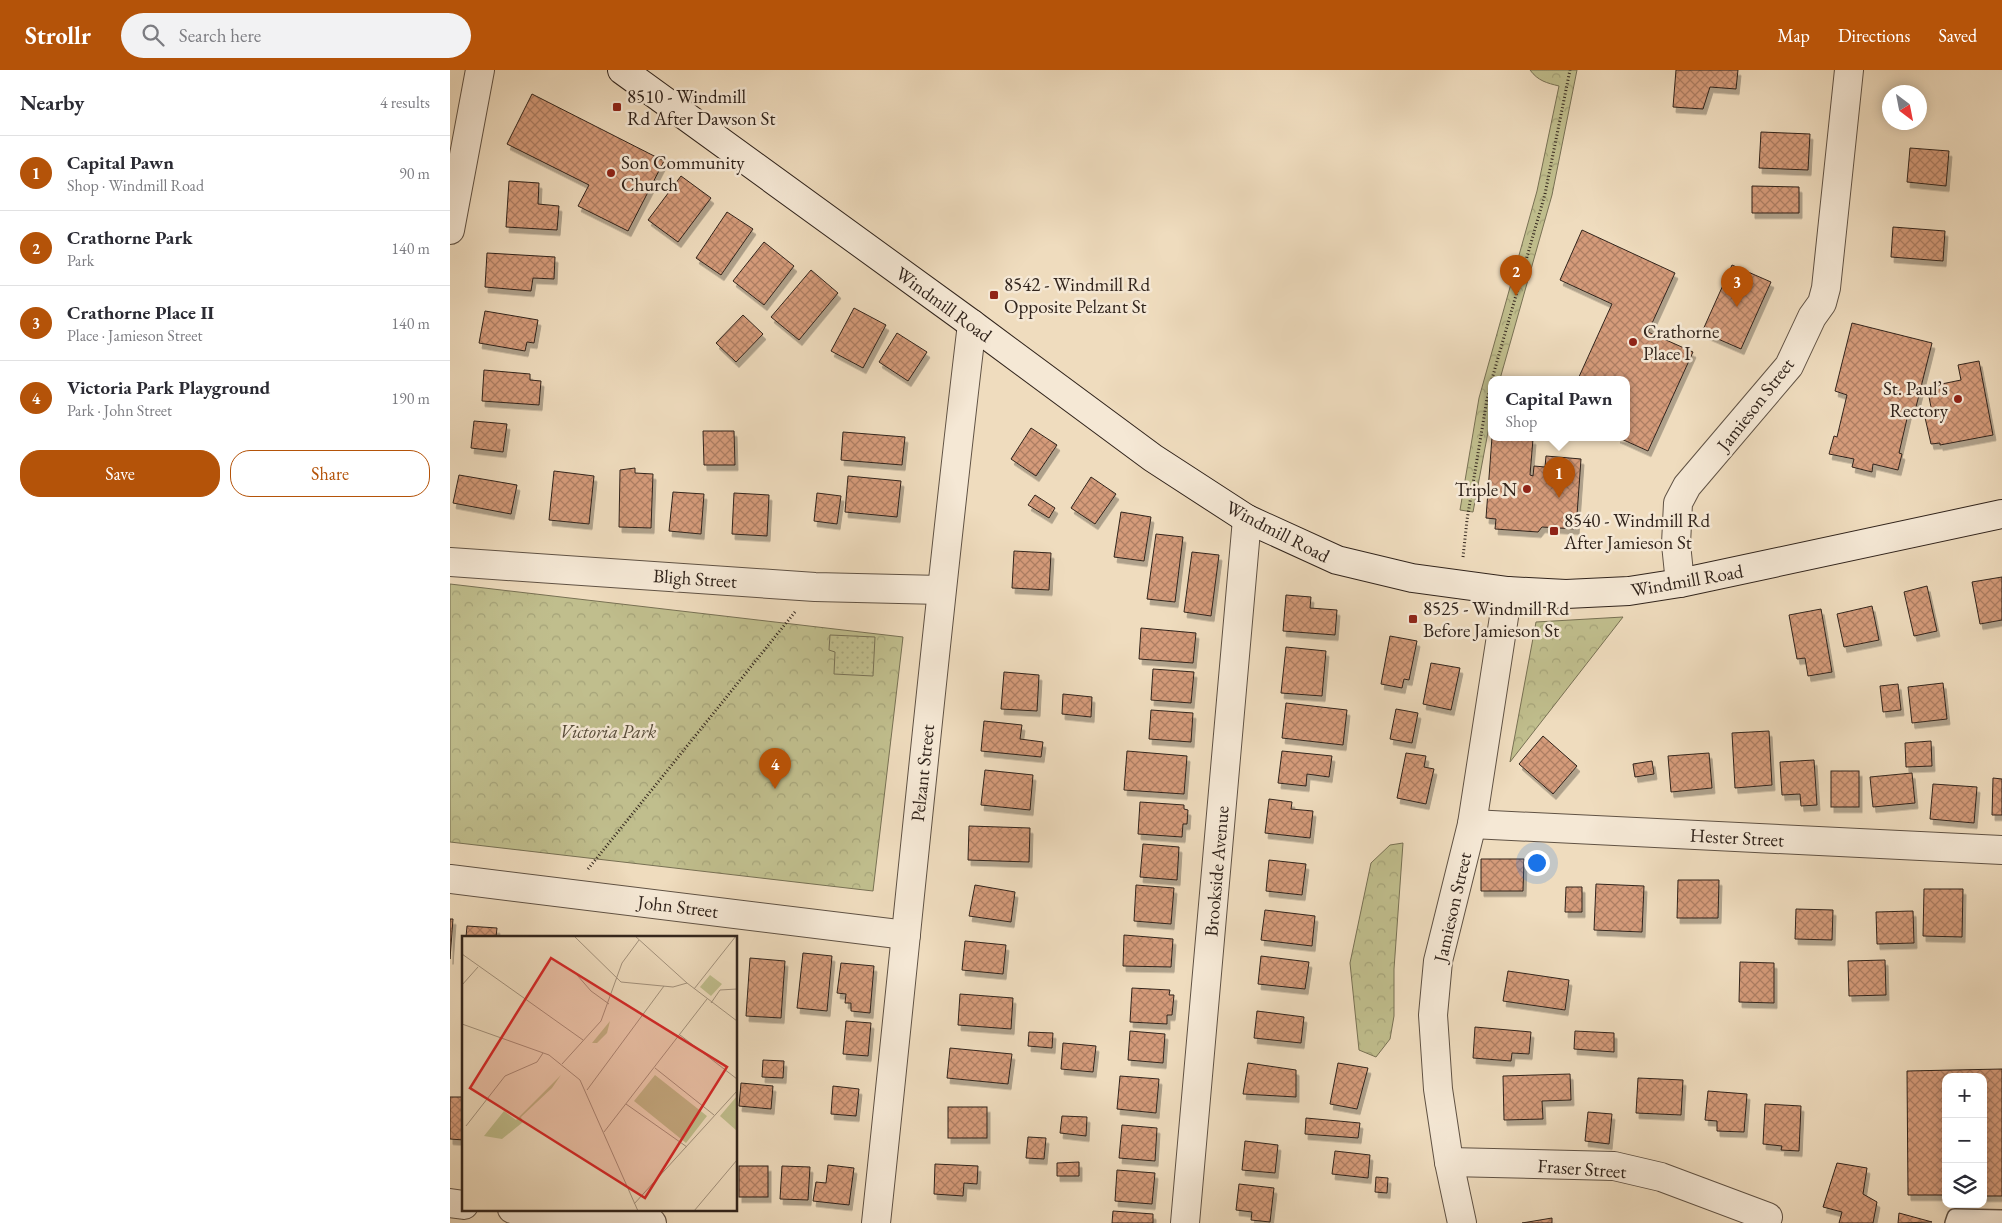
<!DOCTYPE html>
<html lang="en">
<head>
<meta charset="utf-8">
<style>
	:root { --surface:#fff; --page:#f2f2f3; --text:#2b2b33; --muted:#7c7c81; --line:#e1e1e2; --accent:#b45309 }
	body { margin:0; font-family:"EB Garamond",serif; background:var(--page); color:var(--text) }
	.controls { position:absolute; right:15px; bottom:15px; display:grid; overflow:hidden; border-radius:10px; box-shadow:0 2px 12px #0003 }
	.controls button { width:45px; height:45px; display:grid; place-items:center; padding:0; border:0; border-bottom:1px solid var(--line); background:var(--surface); color:var(--text); font:25px sans-serif }
	.compass { position:absolute; left:1432px; top:15px; width:45px; height:45px; border-radius:50%; background:var(--surface); box-shadow:0 2px 12px #0003; rotate:148deg }
	.you { position:absolute; left:1086px; top:792px; width:18px; height:18px; margin:-12px; border:4px solid #fff; border-radius:50%; background:#1a73e8; box-shadow:0 0 0 8px #1a73e833 }
	.badge { display:grid; place-items:center; width:32px; height:32px; border-radius:50%; background:var(--accent); color:#fff; font-size:16px; font-weight:700 }
	.pin { position:absolute; translate:-50% -41px; filter:drop-shadow(0 1px 2px #0008) }
	.pin::after { content:''; position:absolute; top:26px; width:18px; height:15px; background:inherit; clip-path:polygon(0 0,100% 0,50% 100%) }
	.popup { position:absolute; left:1038px; top:306px; width:142px; height:65px; box-sizing:border-box; display:grid; place-content:center; border-radius:10px; background:var(--surface); filter:drop-shadow(0 1px 4px #0005); font-size:16px; white-space:nowrap; color:var(--muted) }
	.popup b { font-size:19px; color:var(--text) }
	.popup::after { content:''; position:absolute; left:50%; top:100%; margin-left:-10px; border:10px solid transparent; border-top-color:var(--surface) }
	.list { margin:0; padding:0; list-style:none }
	h2 { display:flex; justify-content:space-between; align-items:center; height:65px; margin:0; padding:0 20px; font-size:21px }
	h2 small { font-size:16px; font-weight:400; color:var(--muted) }
	.list li { display:grid; grid-template-columns:32px 1fr auto; gap:15px; align-items:center; box-sizing:border-box; height:75px; padding:0 20px; border-top:1px solid var(--line) }
	.list b { display:block; font-size:19px; white-space:nowrap }
	.list p { margin:0; font-size:16px; white-space:nowrap; color:var(--muted) }
	.list em { font-size:16px; font-style:normal; color:var(--muted) }
	.actions { display:flex; gap:10px; padding:15px 20px }
	.actions a { flex:1; padding:11px 0; border:1px solid var(--accent); border-radius:20px; text-align:center; font-size:18px; color:var(--accent) }
	.actions .main { background:var(--accent); color:#fff }
	.icon { flex:none; width:28px; height:28px; fill:none; stroke:currentColor; stroke-width:2; stroke-linecap:round; stroke-linejoin:round }
	.map { position:relative; flex:none; width:1552px; height:1153px; overflow:hidden }
	header { display:flex; align-items:center; gap:30px; box-sizing:border-box; height:70px; padding:0 25px; background:var(--accent); color:#fff }
	header strong { font-size:24px }
	nav { display:flex; gap:28px; margin-inline-start:auto; font-size:18px }
	.search { width:350px; height:45px; background:var(--page); display:flex; align-items:center; gap:12px; box-sizing:border-box; padding:0 18px; border-radius:28px; color:var(--muted); font-size:19px }
	main { display:flex }
	aside { flex:1; background:var(--surface) }
	.map>svg:first-child { display:block }
</style>
</head>
<body>
<header>
<strong>Strollr</strong>
<div class="search"><svg class="icon" aria-label="search" viewBox="0 0 24 24"><circle cx="10" cy="10" r="6"/><path d="M15 15l6 6"/></svg>Search here</div>
<nav><a>Map</a><a>Directions</a><a>Saved</a></nav>
</header>
<main>
<aside>
<h2>Nearby<small>4 results</small></h2>
<ul class="list">
<li><span class="badge">1</span><div><b>Capital Pawn</b><p>Shop · Windmill Road</p></div><em>90 m</em></li>
<li><span class="badge">2</span><div><b>Crathorne Park</b><p>Park</p></div><em>140 m</em></li>
<li><span class="badge">3</span><div><b>Crathorne Place II</b><p>Place · Jamieson Street</p></div><em>140 m</em></li>
<li><span class="badge">4</span><div><b>Victoria Park Playground</b><p>Park · John Street</p></div><em>190 m</em></li>
</ul>
<div class="actions"><a class="main">Save</a><a>Share</a></div>
</aside>
<div class="map">
<svg width="1552" height="1153" viewBox="0 0 1552 1153">
	<defs>
		<pattern id="forest-crowns" width="20" height="18" patternUnits="userSpaceOnUse" patternTransform="scale(1.25)"><rect width="20" height="18" fill="#c0be8d"/><path d="M2 6a3 3 0 1 1 6 0M12 15a3 3 0 1 1 6 0" fill="none" stroke="#a5a379"/></pattern>
		<pattern id="garden-dots" width="8" height="8" patternUnits="userSpaceOnUse" patternTransform="scale(1.25)"><rect width="8" height="8" fill="#c0be8d"/><path d="M2 2h.1M6 6h.1" fill="none" stroke="#a5a379" stroke-width="1.8" stroke-linecap="round"/></pattern>
		<pattern id="building-cross-hatch" width="8" height="8" patternUnits="userSpaceOnUse" patternTransform="scale(1.25)"><rect width="8" height="8" fill="#d59b7a"/><path d="M0 0l8 8M0 8l8-8" fill="none" stroke="#ad7e63"/></pattern>
		<filter id="shadow"><feDropShadow dx="3" dy="5.5" stdDeviation="0" flood-color="#0004"/></filter>
	</defs>
	<rect width="100%" height="100%" fill="#efdcbe"/>
	<filter id="stains"><feTurbulence type="fractalNoise" baseFrequency=".004" numOctaves="4"/><feColorMatrix values="0 0 0 0 .2 0 0 0 0 .09 0 0 0 0 .02 0 0 0 .5 -.17"/></filter>
	<radialGradient id="worn" r=".72"><stop offset=".6" stop-color="#630" stop-opacity="0"/><stop offset="1" stop-color="#630" stop-opacity=".3"/></radialGradient>
	<g fill="url(#forest-crowns)" stroke="#787154">
		<path d="M 1080,0 L 1127,0 L 1102,125 L 1050,309 L 1042,309 L 1041,346 L 1023,442 L 1010,440 L 1029,328 L 1087,121 L 1109,16 C 1097,13 1088,11 1080,0 Z"/>
		<polygon points="0,514 453,567 423,821 0,772"/>
		<polygon points="1173,547 1060,692 1086,552"/>
		<polygon points="953,773 944,899 944,946 940,969 926,987 909,980 900,893 921,793 940,775"/>
	</g>
	<polygon fill="url(#garden-dots)" stroke="#787154" points="380,565 425,567 423,606 384,604 385,582 379,580"/>
	<g fill="url(#building-cross-hatch)" stroke="#31241c" filter="url(#shadow)">
		<polygon points="1226,0 1288,0 1286,19 1260,17 1253,39 1223,37"/>
		<polygon points="82,24 214,91 178,161 128,136 139,115 57,74"/>
		<polygon points="1311,62 1360,64 1358,100 1309,98"/>
		<polygon points="1460,78 1499,81 1496,116 1457,112"/>
		<polygon points="231,106 261,128 228,172 198,150"/>
		<polygon points="59,111 89,113 88,134 109,136 107,160 56,157"/>
		<polygon points="1302,116 1349,117 1349,143 1302,143"/>
		<polygon points="277,142 303,159 271,205 246,188"/>
		<polygon points="1443,157 1495,161 1493,191 1441,187"/>
		<polygon points="1132,160 1225,203 1198,262 1243,282 1198,381 1167,367 1176,367 1176,309 1128,309 1162,234 1110,210"/>
		<polygon points="314,172 344,196 314,235 283,211"/>
		<polygon points="37,183 105,187 104,209 83,208 81,221 35,217"/>
		<polygon points="1282,195 1321,212 1291,279 1252,262"/>
		<polygon points="361,200 388,223 349,270 321,247"/>
		<polygon points="404,238 436,255 413,298 381,281"/>
		<polygon points="35,241 88,250 84,273 77,272 75,281 29,273"/>
		<polygon points="293,245 313,264 286,292 266,273"/>
		<polygon points="1402,253 1482,273 1465,341 1459,340 1449,383 1452,384 1448,400 1423,394 1422,402 1402,397 1404,389 1379,384 1384,366 1387,367 1397,325 1385,321"/>
		<polygon points="447,263 477,282 458,311 429,292"/>
		<polygon points="1529,291 1543,365 1490,375 1490,373 1481,374 1474,343 1482,342 1477,317 1511,310 1508,295"/>
		<polygon points="34,300 80,304 80,310 91,311 89,335 32,331"/>
		<polygon points="24,351 57,354 53,382 21,378"/>
		<polygon points="581,358 607,375 586,406 561,389"/>
		<polygon points="253,361 284,361 285,395 254,395"/>
		<polygon points="393,362 455,367 452,395 391,390"/>
		<polygon points="1042,367 1083,369 1080,405 1083,406 1084,396 1095,397 1096,386 1131,389 1126,459 1092,457 1088,462 1045,459 1046,449 1036,448"/>
		<polygon points="185,398 185,403 203,404 201,458 169,457 170,400"/>
		<polygon points="104,401 144,406 139,454 99,450"/>
		<polygon points="9,405 67,415 61,444 3,433"/>
		<polygon points="398,406 451,411 447,447 395,442"/>
		<polygon points="641,407 666,424 645,454 621,438"/>
		<polygon points="223,422 254,424 251,464 219,461"/>
		<polygon points="284,423 319,425 317,466 282,464"/>
		<polygon points="367,423 391,426 387,454 364,451"/>
		<polygon points="585,425 605,438 599,448 578,435"/>
		<polygon points="671,442 701,447 694,491 664,487"/>
		<polygon points="706,464 733,467 725,532 697,529"/>
		<polygon points="564,481 601,483 599,520 562,518"/>
		<polygon points="742,482 769,485 761,546 734,542"/>
		<polygon points="1552,507 1552,550 1530,554 1522,512"/>
		<polygon points="1477,516 1487,561 1464,566 1454,522"/>
		<polygon points="836,525 861,527 860,538 887,540 885,565 833,561"/>
		<polygon points="1422,536 1429,570 1394,577 1387,544"/>
		<polygon points="1371,539 1382,602 1358,606 1355,588 1347,589 1339,545"/>
		<polygon points="691,558 746,563 743,593 689,589"/>
		<polygon points="940,566 967,571 959,610 954,609 952,618 931,614"/>
		<polygon points="836,577 876,581 872,626 831,623"/>
		<polygon points="981,593 1010,598 1001,640 973,634"/>
		<polygon points="703,599 744,602 741,633 701,630"/>
		<polygon points="554,602 589,605 587,641 551,639"/>
		<polygon points="1493,613 1497,649 1462,653 1458,617"/>
		<polygon points="1448,614 1451,640 1433,642 1430,616"/>
		<polygon points="613,624 642,627 641,647 612,644"/>
		<polygon points="836,633 897,640 893,675 832,668"/>
		<polygon points="946,639 968,643 962,673 940,669"/>
		<polygon points="701,640 743,643 741,672 699,669"/>
		<polygon points="534,651 572,655 570,669 593,672 591,687 531,681"/>
		<polygon points="1319,661 1322,715 1285,718 1282,663"/>
		<polygon points="1093,666 1127,696 1103,724 1069,694"/>
		<polygon points="1481,671 1482,696 1456,697 1455,673"/>
		<polygon points="677,681 737,686 734,724 674,720"/>
		<polygon points="832,681 882,686 879,707 857,704 856,716 828,713"/>
		<polygon points="956,683 976,686 974,697 984,699 976,734 947,728"/>
		<polygon points="1259,683 1262,718 1221,722 1218,686"/>
		<polygon points="1364,690 1367,735 1351,736 1350,724 1332,725 1330,692"/>
		<polygon points="1202,691 1204,704 1185,707 1183,694"/>
		<polygon points="535,700 583,705 580,740 531,735"/>
		<rect x="1381" y="701" width="28" height="36"/>
		<polygon points="1462,703 1465,733 1423,737 1420,707"/>
		<polygon points="1543,708 1552,709 1552,745 1542,745"/>
		<polygon points="1483,714 1527,717 1524,753 1480,749"/>
		<polygon points="819,729 842,732 841,739 863,741 860,768 815,763"/>
		<polygon points="690,732 734,735 734,739 738,740 737,754 733,754 732,767 688,764"/>
		<polygon points="519,756 580,758 579,792 518,790"/>
		<polygon points="693,774 729,777 727,810 690,807"/>
		<polygon points="1031,789 1074,789 1073,821 1031,821"/>
		<polygon points="819,790 856,794 852,825 816,821"/>
		<polygon points="1228,810 1269,810 1268,848 1227,848"/>
		<polygon points="1146,814 1194,816 1192,862 1144,860"/>
		<polygon points="525,815 565,822 561,852 519,846"/>
		<polygon points="686,815 724,818 721,854 684,851"/>
		<polygon points="1116,817 1132,817 1132,842 1115,842"/>
		<polygon points="1474,819 1513,819 1512,867 1473,866"/>
		<polygon points="1346,839 1383,840 1382,870 1345,869"/>
		<polygon points="815,840 865,846 862,876 811,870"/>
		<polygon points="1463,841 1464,873 1427,874 1426,842"/>
		<polygon points="0,849 3,849 0,889"/>
		<polygon points="17,856 47,858 46,867 16,867"/>
		<polygon points="674,865 723,869 721,897 673,896"/>
		<polygon points="515,871 556,875 553,904 512,900"/>
		<polygon points="353,883 382,886 377,941 347,938"/>
		<polygon points="811,886 859,892 855,919 808,914"/>
		<polygon points="300,888 335,891 331,948 296,946"/>
		<polygon points="1435,890 1436,925 1399,926 1398,891"/>
		<polygon points="1290,892 1324,893 1324,933 1289,932"/>
		<polygon points="391,893 424,896 420,943 401,941 401,933 395,933 396,924 387,923"/>
		<polygon points="1058,901 1119,910 1115,940 1053,931"/>
		<polygon points="682,918 720,920 719,925 724,925 722,945 717,945 717,954 680,952"/>
		<polygon points="510,924 563,928 561,959 508,955"/>
		<polygon points="807,941 854,947 851,973 804,968"/>
		<polygon points="396,951 421,953 418,986 393,984"/>
		<polygon points="1025,957 1081,962 1079,984 1062,983 1061,991 1023,988"/>
		<polygon points="680,961 715,964 713,993 678,990"/>
		<polygon points="1125,961 1164,963 1164,982 1124,979"/>
		<polygon points="579,962 603,963 602,978 578,976"/>
		<polygon points="613,973 646,976 643,1002 611,999"/>
		<polygon points="500,978 562,984 558,1014 497,1008"/>
		<polygon points="313,990 334,991 333,1008 312,1007"/>
		<polygon points="798,993 846,1000 846,1027 793,1024"/>
		<polygon points="888,993 918,998 907,1039 880,1034"/>
		<polygon points="1552,999 1552,1126 1533,1126 1533,1007 1496,1007 1496,1125 1458,1125 1457,1001"/>
		<polygon points="1120,1004 1121,1030 1092,1031 1093,1049 1054,1050 1053,1006"/>
		<polygon points="670,1006 709,1009 706,1043 667,1039"/>
		<polygon points="1188,1008 1233,1010 1231,1045 1186,1043"/>
		<polygon points="291,1013 323,1016 321,1039 289,1036"/>
		<polygon points="383,1016 409,1019 406,1046 381,1044"/>
		<polygon points="1258,1021 1297,1024 1294,1062 1267,1061 1267,1051 1255,1050"/>
		<polygon points="0,1027 14,1027 14,1070 0,1069"/>
		<polygon points="1315,1034 1351,1036 1349,1081 1331,1080 1332,1076 1313,1074"/>
		<rect x="498" y="1037" width="39" height="31"/>
		<polygon points="1138,1042 1162,1044 1159,1074 1135,1071"/>
		<polygon points="612,1046 637,1047 636,1066 610,1063"/>
		<polygon points="856,1048 910,1053 908,1068 855,1064"/>
		<polygon points="672,1055 707,1058 705,1091 669,1088"/>
		<polygon points="578,1067 596,1068 594,1089 576,1088"/>
		<polygon points="795,1071 828,1075 825,1103 792,1100"/>
		<polygon points="885,1081 920,1085 918,1108 882,1104"/>
		<polygon points="629,1092 629,1106 607,1106 607,1093"/>
		<polygon points="1387,1093 1417,1098 1413,1124 1427,1132 1423,1153 1389,1153 1392,1142 1373,1137"/>
		<polygon points="485,1094 528,1096 527,1114 514,1113 513,1126 484,1124"/>
		<polygon points="378,1095 404,1098 399,1135 363,1131 366,1112 376,1113"/>
		<rect x="289" y="1096" width="29" height="31"/>
		<polygon points="332,1096 360,1097 358,1130 330,1129"/>
		<polygon points="667,1100 705,1103 702,1134 665,1131"/>
		<polygon points="926,1107 938,1108 937,1123 925,1122"/>
		<polygon points="789,1114 824,1118 820,1152 801,1150 802,1142 786,1140"/>
		<polygon points="663,1141 703,1144 703,1153 662,1153"/>
		<polygon points="1449,1143 1482,1152 1448,1153"/>
		<polygon points="1102,1148 1102,1153 1072,1153"/>
	</g>
	<g fill="none" stroke-linecap="round" stroke-linejoin="round">
		<g stroke="#605244" stroke-width="18">
			<polyline id="lane" points="1503,1153 1505,1147 1552,1148"/>
		</g>
		<g stroke="#605244" stroke-width="30">
			<g id="street">
				<polyline points="0,160 30,0"/>
				<polyline points="0,492 365,517 491,520"/>
				<polyline points="1230,513 1226,474 1228,433 1237,416 1339,296 1362,247 1372,233 1376,218 1399,0"/>
				<polyline points="1022,754 1552,780"/>
				<polyline points="0,809 456,865"/>
				<polyline points="999,1092 1164,1096 1211,1107 1318,1147"/>
				<polyline points="0,1133 14,1135"/>
				<polyline points="62,1139 202,1153"/>
				<path d="M 426,1153 C 458,853 486,553 522,254"/>
				<polyline points="735,1153 797,449"/>
				<polyline points="1012,1153 999,1092 988,1019 983,945 988,891 1022,754 1058,521"/>
			</g>
		</g>
		<g stroke="#31241c" stroke-width="30">
			<polyline id="secondary" points="172,0 522,254 703,388 797,449 887,490 962,508 1058,521 1116,524 1179,521 1230,513 1552,444"/>
		</g>
		<g stroke="#31241c" stroke-width="3" stroke-dasharray="1 2.5" stroke-linecap="butt">
			<polyline points="1042,309 1095,124 1120,0"/>
			<polyline points="1013,487 1017,450 1037,329 1042,313"/>
			<polyline points="138,799 345,542"/>
		</g>
		<use href="#lane" stroke="#f5e8d5" stroke-width="15"/>
		<use href="#street" stroke="#f5e8d5" stroke-width="28"/>
		<use href="#secondary" stroke="#f5e8d5" stroke-width="28"/>
	</g>
	<g fill="#8f2418" stroke="#f5e8d5" stroke-width="2">
		<rect x="162" y="32" width="10" height="10" rx="2.5"/>
		<circle cx="161" cy="103" r="5"/>
		<rect x="539" y="220" width="10" height="10" rx="2.5"/>
		<circle cx="1183" cy="272" r="5"/>
		<circle cx="1508" cy="329" r="5"/>
		<circle cx="1077" cy="419" r="5"/>
		<rect x="1099" y="456" width="10" height="10" rx="2.5"/>
		<rect x="958" y="544" width="10" height="10" rx="2.5"/>
	</g>
	<g text-anchor="middle" stroke-width="5" stroke-linejoin="round" paint-order="stroke">
		<g font-size="19" fill="#31241c" stroke="#f5e8d5" text-anchor="start">
			<text x="177" y="33">8510 - Windmill<tspan x="177" dy="22">Rd After Dawson St</tspan></text>
			<text x="171" y="99">Son Community<tspan x="171" dy="22">Church</tspan></text>
			<text x="554" y="221">8542 - Windmill Rd<tspan x="554" dy="22">Opposite Pelzant St</tspan></text>
			<text x="1193" y="268">Crathorne<tspan x="1193" dy="22">Place I</tspan></text>
			<text x="1498" y="325" text-anchor="end">St. Paul’s<tspan x="1498" dy="22">Rectory</tspan></text>
			<text x="1067" y="426" text-anchor="end">Triple N</text>
			<text x="1114" y="457">8540 - Windmill Rd<tspan x="1114" dy="22">After Jamieson St</tspan></text>
			<text x="973" y="545">8525 - Windmill Rd<tspan x="973" dy="22">Before Jamieson St</tspan></text>
		</g>
		<g font-size="19" fill="#31241c" stroke="#f5e8d5">
			<text transform="translate(494 234) rotate(36)" y="7">Windmill Road</text>
			<text transform="translate(1305 334) rotate(-52)" y="7">Jamieson Street</text>
			<text transform="translate(828 461) rotate(27)" y="7">Windmill Road</text>
			<text transform="translate(245 508) rotate(4)" y="7">Bligh Street</text>
			<text transform="translate(1237 510) rotate(-10)" y="7">Windmill Road</text>
			<text transform="translate(472 703) rotate(-84)" y="7">Pelzant Street</text>
			<text transform="translate(1287 767) rotate(3)" y="7">Hester Street</text>
			<text transform="translate(766 801) rotate(-85)" y="7">Brookside Avenue</text>
			<text transform="translate(228 836) rotate(7)" y="7">John Street</text>
			<text transform="translate(1002 837) rotate(-77)" y="7">Jamieson Street</text>
			<text transform="translate(1132 1098) rotate(4)" y="7">Fraser Street</text>
		</g>
		<g font-size="19" font-style="italic" fill="#554a38" stroke="#f5e8d5">
			<text x="158" y="668">Victoria Park</text>
		</g>
	</g>
	<g transform="translate(12 866)">
		<rect width="275" height="275" fill="#efdcbe"/>
		<path d="M 275,160 L 275,195 L 258,180 Z" fill="#c0be8d"/>
		<path d="M 248,39 L 260,48 L 249,60 L 238,51 ZM 148,85 L 145,97 L 135,107 L 130,107 ZM 99,139 L 90,152 L 59,181 L 61,186 L 40,203 L 22,200 L 42,175 L 54,184 ZM 193,139 L 245,180 L 224,207 L 172,165 Z" fill="#c0be8d"/>
		<path fill="none" stroke="#a3927d" stroke-width="1" d="M 112,0 L 159,46 L 211,51 L 225,47M 173,0 L 225,47 L 275,85M 0,18 L 121,104M 115,39 L 129,55 L 147,68M 0,49 L 16,31M 232,53 L 274,0M 249,67 L 258,54 L 275,53M 0,88 L 87,119 L 118,144 L 176,275M 218,99 L 275,143M 100,128 L 139,85 L 160,27 L 177,4M 193,132 L 252,179M 125,154 L 202,50M 164,168 L 225,211M 4,190 L 43,140 L 75,126 L 81,117M 142,196 L 245,63M 172,268 L 275,155M 232,275 L 275,224"/>
		<path fill="#d62828" fill-opacity="0.15" stroke="#d62828" stroke-width="2.5" d="M 89,22 L 265,131 L 183,262 L 8,152 Z"/>
		<rect width="275" height="275" fill="none" stroke="#31241c" stroke-width="2.5"/>
	</g>
	<rect width="100%" height="100%" filter="url(#stains)"/>
	<rect width="100%" height="100%" fill="url(#worn)"/>
</svg>
<div class="controls">
<button>+</button>
<button>−</button>
<button><svg class="icon" aria-label="layers" viewBox="0 0 24 24"><path d="M12 4l9 5-9 5-9-5zM3 14l9 5 9-5"/></svg></button>
</div>
<svg class="compass" viewBox="-18 -18 36 36"><path d="M0-13l5 13h-10z" fill="#e53935"/><path d="M0 13l5-13h-10z" fill="#7c7c81"/></svg>
<div class="you"></div>
<div class="pin badge" style="left:1109px;top:428px">1</div>
<div class="popup"><b>Capital Pawn</b>Shop</div>
<div class="pin badge" style="left:1066px;top:226px">2</div>
<div class="pin badge" style="left:1287px;top:237px">3</div>
<div class="pin badge" style="left:325px;top:719px">4</div>
</div>
</main>
</body>
</html>
